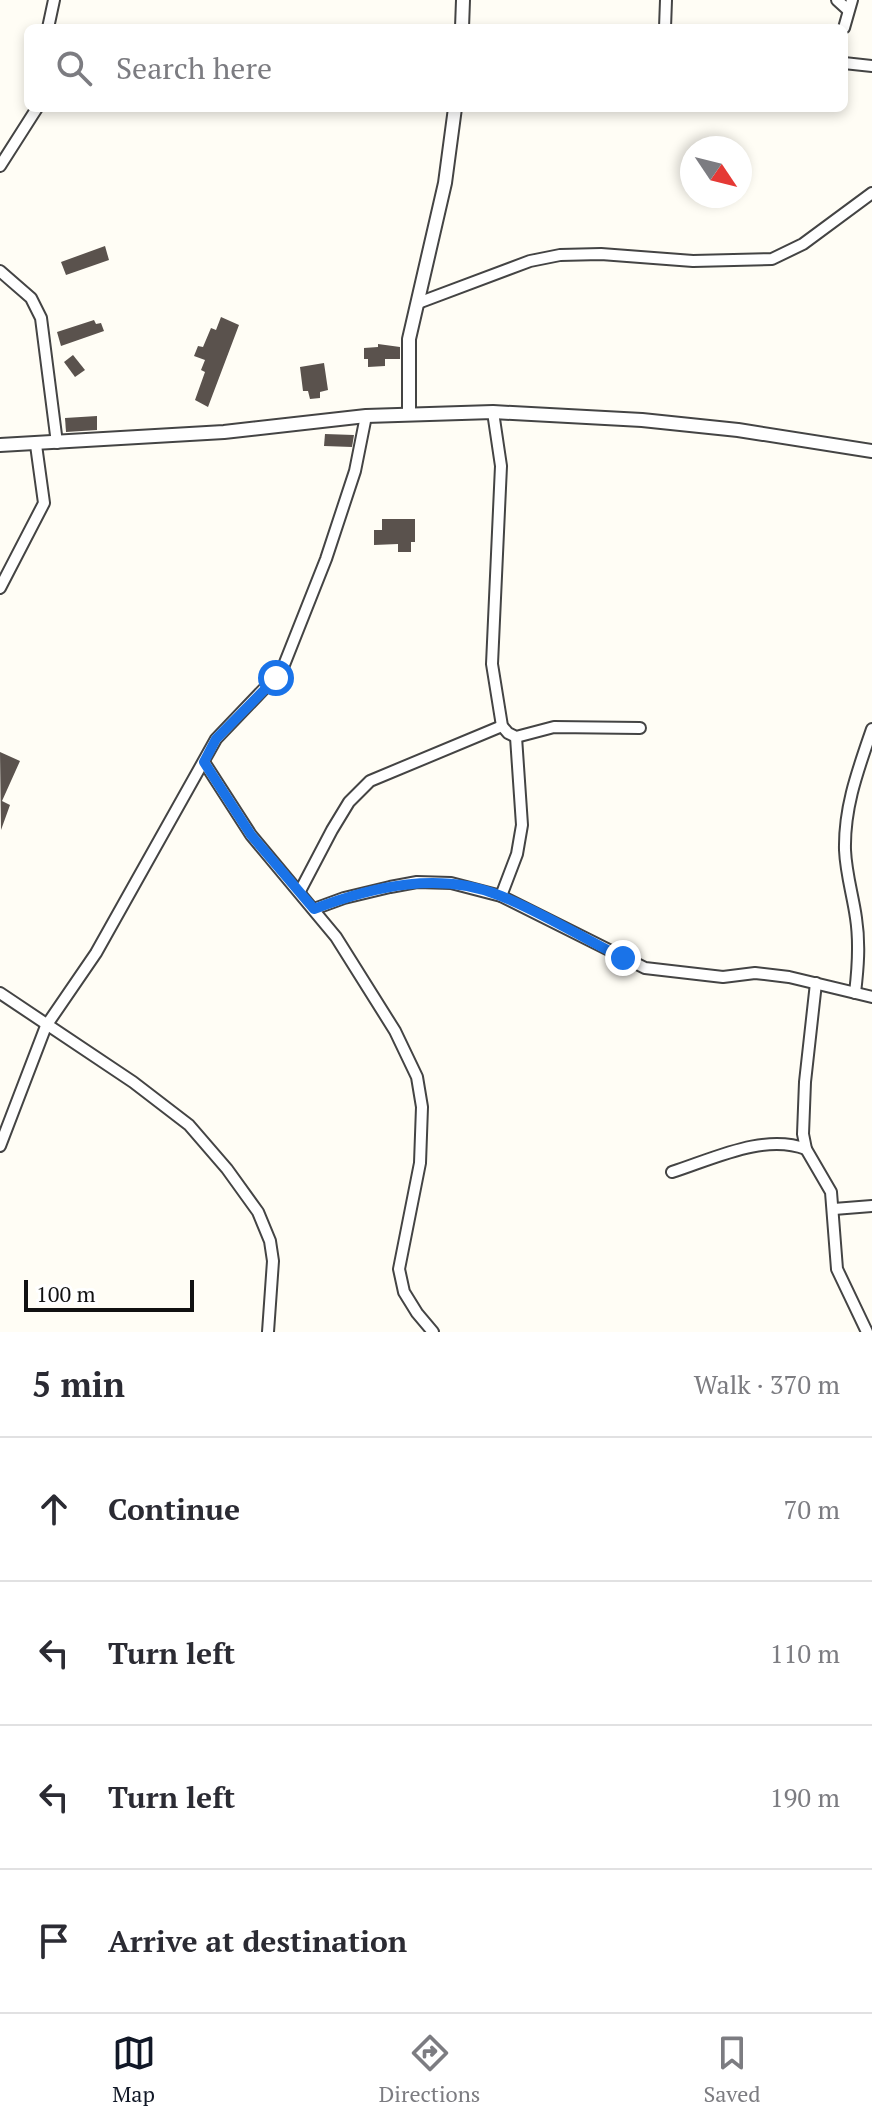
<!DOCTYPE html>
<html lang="en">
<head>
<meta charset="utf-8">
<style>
	:root { --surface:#fff; --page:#f7f7f7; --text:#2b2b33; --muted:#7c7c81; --line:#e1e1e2; --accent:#111827 }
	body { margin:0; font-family:"PT Serif",serif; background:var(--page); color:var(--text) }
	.compass { position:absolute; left:680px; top:136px; width:72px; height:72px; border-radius:50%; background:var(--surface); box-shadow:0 4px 12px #0003; rotate:125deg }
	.scale { position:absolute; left:24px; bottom:20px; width:170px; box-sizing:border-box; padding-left:8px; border:4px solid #111; border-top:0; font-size:22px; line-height:28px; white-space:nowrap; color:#111; -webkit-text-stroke:6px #fff; paint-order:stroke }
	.stop { position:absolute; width:24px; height:24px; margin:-18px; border:6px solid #1a73e8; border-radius:50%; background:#fff }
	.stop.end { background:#1a73e8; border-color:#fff; box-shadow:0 2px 8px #0008 }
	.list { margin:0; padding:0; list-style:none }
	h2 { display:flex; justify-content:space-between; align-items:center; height:104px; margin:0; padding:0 32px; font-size:34px }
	h2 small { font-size:26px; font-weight:400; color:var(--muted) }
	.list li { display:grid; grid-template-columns:52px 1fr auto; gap:24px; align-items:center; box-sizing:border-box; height:144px; padding:0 32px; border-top:2px solid var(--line) }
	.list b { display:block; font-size:30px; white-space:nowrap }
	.list em { font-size:26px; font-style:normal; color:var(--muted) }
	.icon { flex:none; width:44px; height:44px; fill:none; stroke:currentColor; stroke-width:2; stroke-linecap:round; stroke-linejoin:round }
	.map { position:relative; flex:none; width:872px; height:1332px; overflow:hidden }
	.search { position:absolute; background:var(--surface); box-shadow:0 4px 12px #0003; left:24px; right:24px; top:24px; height:88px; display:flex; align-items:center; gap:20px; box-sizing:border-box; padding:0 28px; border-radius:12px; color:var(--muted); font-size:30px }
	.sheet { height:680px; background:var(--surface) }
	nav { display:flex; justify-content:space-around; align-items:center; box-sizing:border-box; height:112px; border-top:2px solid var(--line); background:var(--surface); font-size:22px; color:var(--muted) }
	nav a { display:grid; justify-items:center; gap:4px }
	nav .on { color:var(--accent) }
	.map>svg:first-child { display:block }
</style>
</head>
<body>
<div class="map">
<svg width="872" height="1332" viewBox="0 0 872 1332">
	<rect width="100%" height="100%" fill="#fffdf5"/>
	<g fill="#5a524d">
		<polygon points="105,246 109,260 66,275 61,262"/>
		<polygon points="221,317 239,325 208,407 195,400 205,372 201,370 205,360 194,356 198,346 203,347 211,328 216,330"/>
		<polygon points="94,320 96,324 101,323 104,331 61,346 57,332"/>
		<polygon points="378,344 400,347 400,359 385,359 385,366 368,367 368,359 364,359 364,348 378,347"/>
		<polygon points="73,355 85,370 75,377 64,362"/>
		<polygon points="324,363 328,390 320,392 320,398 310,399 308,391 303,391 300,367"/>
		<polygon points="97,416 97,430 66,432 65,418"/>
		<polygon points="325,434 354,435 352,447 324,446"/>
		<polygon points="382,519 415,519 415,542 411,542 411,552 398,552 398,544 374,545 374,530 382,530"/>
		<polygon points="0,752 20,761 2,801 10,805 1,830"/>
	</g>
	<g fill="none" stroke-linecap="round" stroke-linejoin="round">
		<g stroke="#444" stroke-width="14">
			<g id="minor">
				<polyline points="837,0 848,10"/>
				<polyline points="48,28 54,0"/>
				<polyline points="665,28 666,0"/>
				<polyline points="844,28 852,0"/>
				<polyline points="844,63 872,66"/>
				<polyline points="0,166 37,108"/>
				<polyline points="0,271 31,298 41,318 57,443"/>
				<polyline points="418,303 530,261 560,255 601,254 693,261 772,259 803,244 872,193"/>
				<polyline points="493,412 501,466 492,664 502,726 508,733 516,737 554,727 640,728"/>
				<polyline points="0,588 44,503 36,445"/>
				<polyline points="204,762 251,835 336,937 395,1031 417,1077 422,1107 420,1163 399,1269 404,1292 417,1313 433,1332"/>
				<polyline points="300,891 332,830 349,802 370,781 502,726"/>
				<polyline points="501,896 517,854 522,825 516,737"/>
				<polyline points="314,909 344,898 390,887 417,882 451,883 501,896 645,968 723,977 755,973 789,977 872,997"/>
				<polyline points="816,983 805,1082 803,1134 806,1149 831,1192 837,1269 867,1332"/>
				<polyline points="0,993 133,1082 189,1125 227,1169 258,1212 270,1241 273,1261 268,1332"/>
				<path d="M 855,993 C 858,968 860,944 856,918 C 853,896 846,874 845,850 C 844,807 858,770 872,729"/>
				<polyline points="0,1146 46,1026 96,953 216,739 282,670 326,559 355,471 366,416"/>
				<path d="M 672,1172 C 713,1159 764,1133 806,1149"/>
				<polyline points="834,1209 872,1206"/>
			</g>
		</g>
		<g stroke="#444" stroke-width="16">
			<g id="tertiary">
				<polyline points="462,28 463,0"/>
				<polyline points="409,414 409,339 445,183 455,108"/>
				<polyline points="0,445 224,432 366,416 493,412 642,420 738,430 872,451"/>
			</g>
		</g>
		<use href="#minor" stroke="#fff" stroke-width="10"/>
		<use href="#tertiary" stroke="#fff" stroke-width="12"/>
	</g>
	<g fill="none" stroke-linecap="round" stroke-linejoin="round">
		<path stroke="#1a73e8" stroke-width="10" d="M 276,678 L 216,739 L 204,762 L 251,835 L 314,909 C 374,886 440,871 501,896 C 543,913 583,938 623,958"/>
	</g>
</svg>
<svg class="compass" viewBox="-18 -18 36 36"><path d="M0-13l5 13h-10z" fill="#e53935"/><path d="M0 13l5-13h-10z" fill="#7c7c81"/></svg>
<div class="scale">100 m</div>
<div class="stop" style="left:276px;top:678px"></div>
<div class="stop end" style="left:623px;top:958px"></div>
<div class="search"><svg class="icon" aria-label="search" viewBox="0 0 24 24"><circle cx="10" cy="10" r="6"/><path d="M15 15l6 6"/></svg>Search here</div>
</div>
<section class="sheet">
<h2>5 min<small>Walk · 370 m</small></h2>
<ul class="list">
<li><svg class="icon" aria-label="ahead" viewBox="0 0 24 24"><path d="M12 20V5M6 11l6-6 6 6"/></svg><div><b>Continue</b></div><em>70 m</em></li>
<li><svg class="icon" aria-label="left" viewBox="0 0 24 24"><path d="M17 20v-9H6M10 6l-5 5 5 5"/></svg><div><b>Turn left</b></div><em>110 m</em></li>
<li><svg class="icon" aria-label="left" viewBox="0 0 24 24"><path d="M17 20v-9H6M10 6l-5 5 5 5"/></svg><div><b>Turn left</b></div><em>190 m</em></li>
<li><svg class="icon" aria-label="arrive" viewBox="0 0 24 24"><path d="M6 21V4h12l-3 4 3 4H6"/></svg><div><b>Arrive at destination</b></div></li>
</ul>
</section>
<nav>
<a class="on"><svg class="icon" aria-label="map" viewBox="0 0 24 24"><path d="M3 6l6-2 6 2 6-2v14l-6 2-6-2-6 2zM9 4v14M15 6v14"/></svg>Map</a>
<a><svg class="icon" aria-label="directions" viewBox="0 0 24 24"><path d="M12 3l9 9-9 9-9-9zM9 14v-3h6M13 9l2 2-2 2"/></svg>Directions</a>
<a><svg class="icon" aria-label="saved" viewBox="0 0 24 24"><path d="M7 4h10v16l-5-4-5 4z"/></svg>Saved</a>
</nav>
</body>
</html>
